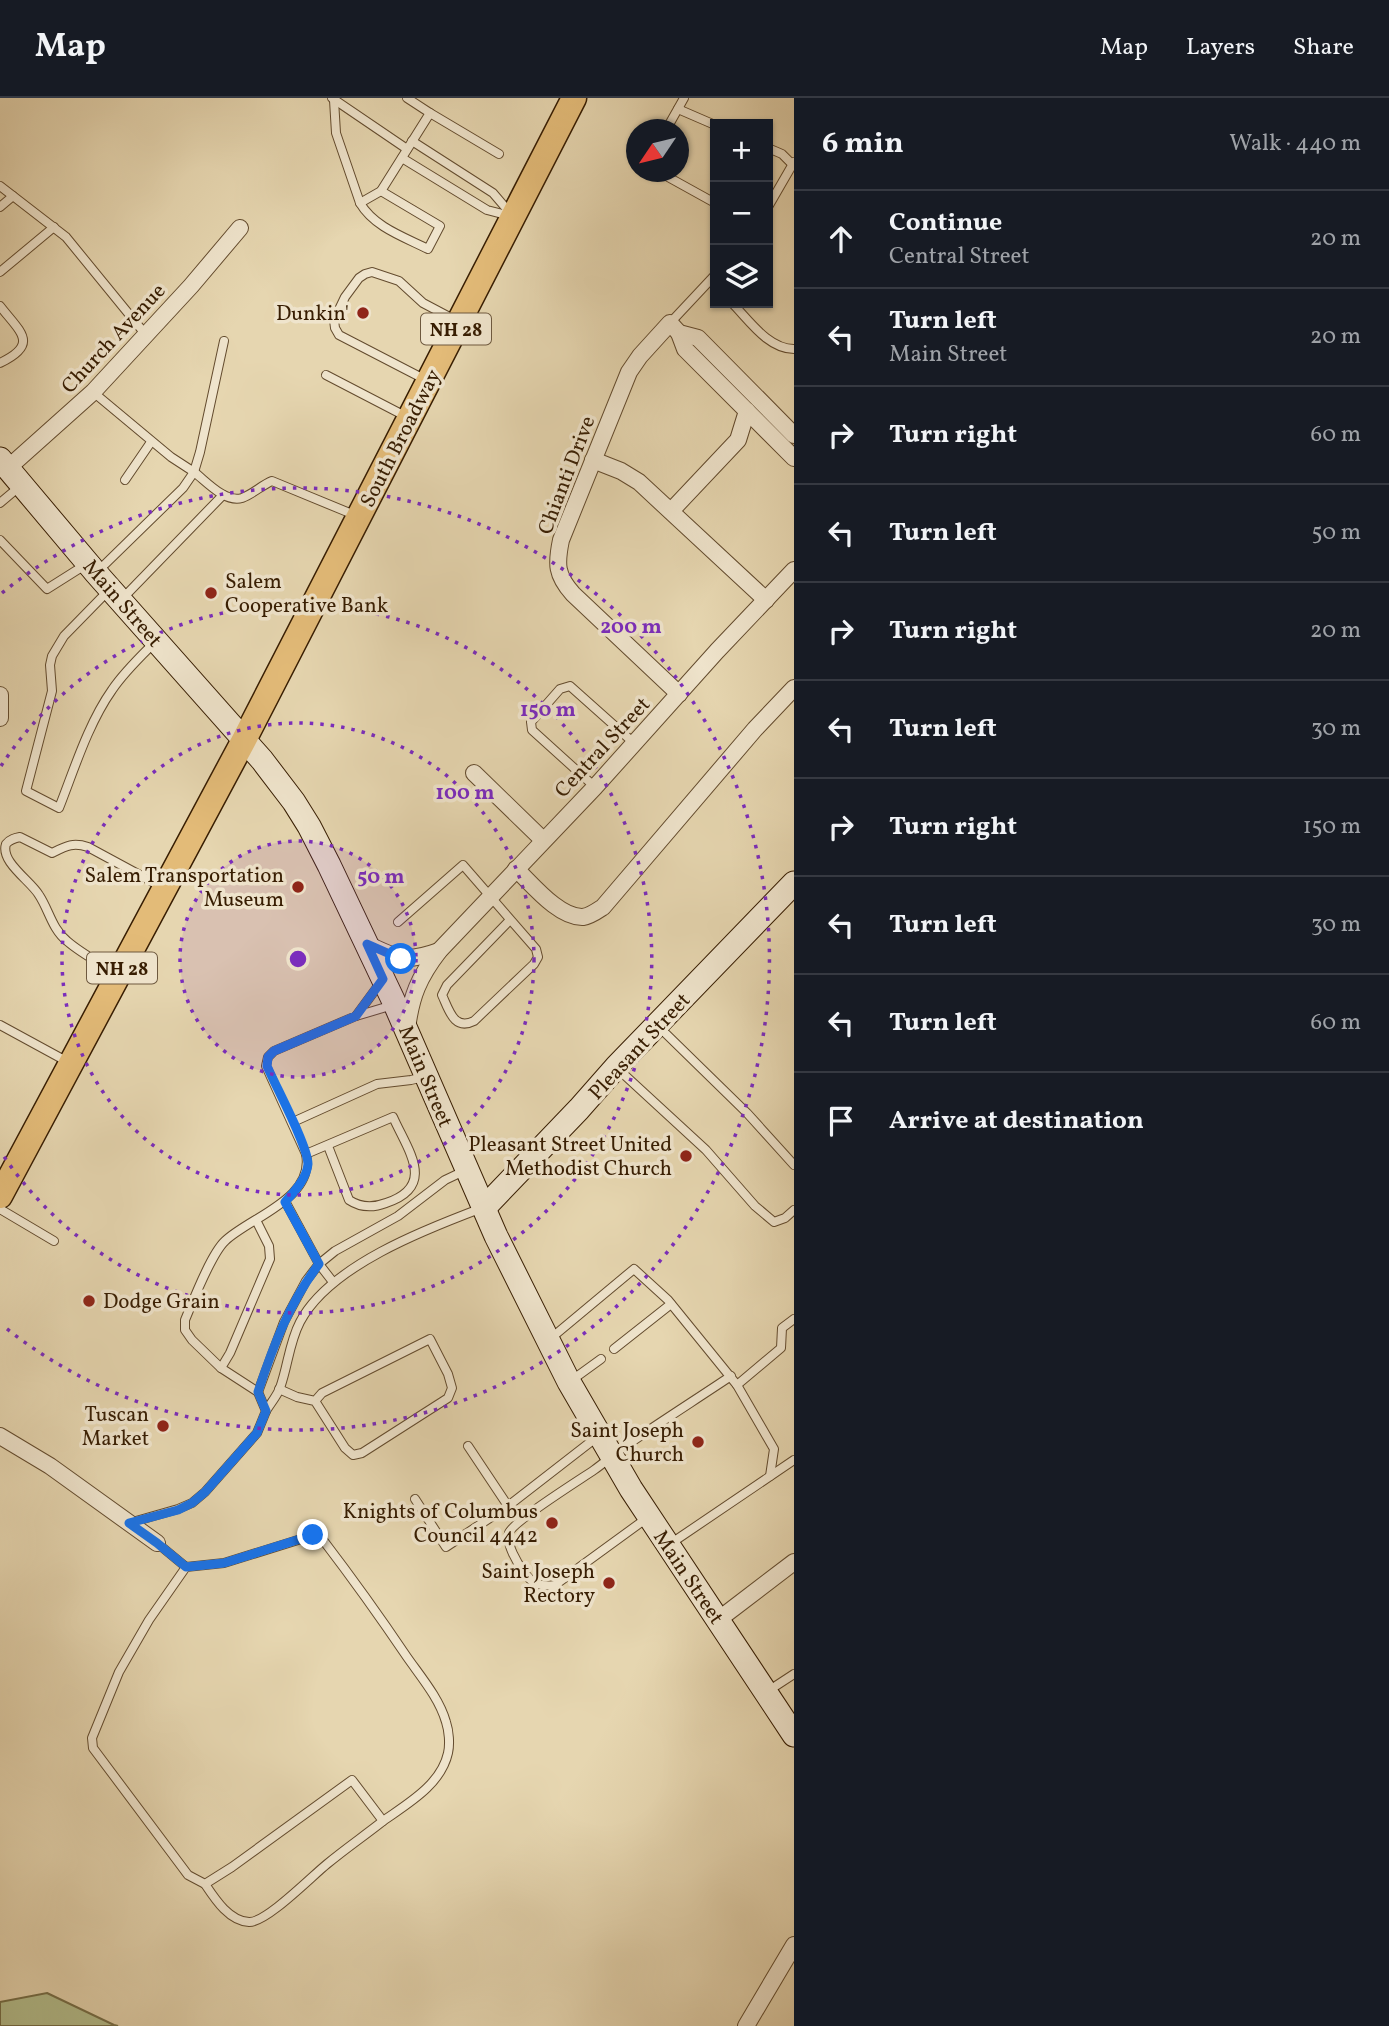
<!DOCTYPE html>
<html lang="en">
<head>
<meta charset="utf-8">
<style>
	:root { --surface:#171b24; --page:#20242c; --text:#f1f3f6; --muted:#9ea1a6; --line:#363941 }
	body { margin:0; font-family:Vollkorn,serif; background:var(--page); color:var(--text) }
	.controls { position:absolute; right:21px; top:21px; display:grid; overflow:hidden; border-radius:0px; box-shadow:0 2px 5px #0004 }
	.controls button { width:63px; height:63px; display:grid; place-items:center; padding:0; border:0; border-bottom:2px solid var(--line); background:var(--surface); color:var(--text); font:35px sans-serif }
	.compass { position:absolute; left:626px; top:21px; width:63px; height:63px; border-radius:50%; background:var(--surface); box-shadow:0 2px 5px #0004; rotate:235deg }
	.stop { position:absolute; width:21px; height:21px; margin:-16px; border:5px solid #1a73e8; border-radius:50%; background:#fff }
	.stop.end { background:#1a73e8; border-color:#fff; box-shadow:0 2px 7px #0008 }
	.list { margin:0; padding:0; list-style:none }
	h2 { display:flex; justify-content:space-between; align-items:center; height:91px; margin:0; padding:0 28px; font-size:30px }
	h2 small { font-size:23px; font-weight:400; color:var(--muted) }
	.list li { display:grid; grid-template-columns:46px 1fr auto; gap:21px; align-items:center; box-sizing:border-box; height:98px; padding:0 28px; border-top:2px solid var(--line) }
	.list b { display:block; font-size:26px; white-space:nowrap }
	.list p { margin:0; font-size:23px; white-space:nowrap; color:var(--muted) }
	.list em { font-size:23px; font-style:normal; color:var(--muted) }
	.icon { flex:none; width:38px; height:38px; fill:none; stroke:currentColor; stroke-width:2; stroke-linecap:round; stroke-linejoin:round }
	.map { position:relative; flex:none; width:794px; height:1928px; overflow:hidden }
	header { display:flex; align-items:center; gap:42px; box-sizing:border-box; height:98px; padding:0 35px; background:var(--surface); border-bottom:2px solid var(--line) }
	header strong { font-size:33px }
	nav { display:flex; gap:38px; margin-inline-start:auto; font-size:24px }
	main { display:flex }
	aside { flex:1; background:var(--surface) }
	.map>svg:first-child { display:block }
</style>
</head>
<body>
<header>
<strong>Map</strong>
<nav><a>Map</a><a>Layers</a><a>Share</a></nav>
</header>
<main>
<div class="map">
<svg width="794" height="1928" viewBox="0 0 794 1928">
	<rect width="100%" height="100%" fill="#e6d6b0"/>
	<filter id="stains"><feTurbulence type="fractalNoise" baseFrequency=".00286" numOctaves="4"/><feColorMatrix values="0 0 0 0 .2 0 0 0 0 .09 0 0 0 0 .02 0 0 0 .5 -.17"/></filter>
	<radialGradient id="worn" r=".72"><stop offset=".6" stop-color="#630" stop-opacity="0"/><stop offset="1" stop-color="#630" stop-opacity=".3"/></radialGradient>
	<polygon fill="#b3be8d" stroke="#756e48" stroke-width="2" points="47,1895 114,1927 118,1928 0,1928 0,1904"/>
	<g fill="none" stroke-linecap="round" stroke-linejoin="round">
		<g stroke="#634b2e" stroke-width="10">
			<g id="lane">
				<polyline points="332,0 407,51"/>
				<polyline points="407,0 430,15"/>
				<path d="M 334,2 L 336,35 L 360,105 C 374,129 404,139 428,151 L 440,128 L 381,93"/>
				<polyline points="678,11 715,27"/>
				<polyline points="666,32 684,0"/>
				<polyline points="412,43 493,95 511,116"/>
				<polyline points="768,50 782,56 792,66"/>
				<polyline points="402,60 487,112 510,118"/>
				<polyline points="659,74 715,105"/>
				<polyline points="0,88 66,139 146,237"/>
				<polyline points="360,105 381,93 430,15 499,56"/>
				<polyline points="0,109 13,98"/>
				<polyline points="768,109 794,64"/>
				<polyline points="0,174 54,129"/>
				<path d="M 732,205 C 749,222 768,251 794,251"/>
				<path d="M 0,208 C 20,234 40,246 0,265"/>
				<polyline points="670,225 715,177"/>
				<polyline points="326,277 407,319"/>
				<polyline points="426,282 339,237 335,230 334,222 345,199 359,180 365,176 372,174 399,183 423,205 457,223"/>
				<polyline points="93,294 171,359 194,374 200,354 224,243"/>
				<polyline points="125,382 151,344"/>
				<polyline points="0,405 19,389"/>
				<polyline points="0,442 47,491 85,467"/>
				<path d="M 97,474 L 183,390 L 194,374 C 206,383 225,405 242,400 C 253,396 262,387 272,383 L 357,418"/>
				<path d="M 108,493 L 64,538 L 52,558 L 50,567 L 52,593 L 26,693 L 59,710 C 74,672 88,626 112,592 C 124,574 140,559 155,544"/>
				<polyline points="123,500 223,397"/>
				<polyline points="595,689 532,632 531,624 560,591 570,588 635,646"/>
				<path d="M 398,824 L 463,767 L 536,851 L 538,859 L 534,866 L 474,923 C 454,933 449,912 442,897 L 447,887 L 510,822"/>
				<path d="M 117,876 C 100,865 82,856 67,843 C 52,831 49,812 39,797 C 31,783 0,764 6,746 C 10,741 15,740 20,739 L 52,755 C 66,748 73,744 88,749 L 162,789"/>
				<polyline points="356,918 393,907"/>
				<polyline points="0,927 68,964"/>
				<polyline points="659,929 747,1015 794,1067"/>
				<polyline points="618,971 706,1052 755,1108 774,1124 785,1120 794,1112"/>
				<polyline points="293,1024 377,986 411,982 424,979"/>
				<path d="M 306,1056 L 393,1019 C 408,1053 437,1088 386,1105 C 373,1110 361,1110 349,1102 L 328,1048"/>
				<polyline points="285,1103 319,1166 333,1184"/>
				<polyline points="0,1111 54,1143"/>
				<polyline points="550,1241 634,1171 668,1202 737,1287 774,1351 770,1378"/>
				<polyline points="614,1251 671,1206"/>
				<polyline points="221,1270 230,1255 270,1161 269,1148 256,1122"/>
				<polyline points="572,1282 601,1261"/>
				<polyline points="737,1287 781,1250 782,1230 794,1221"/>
				<polyline points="279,1291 297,1299 315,1303 345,1350 353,1357 362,1355 448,1300 452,1290 448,1276 430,1241 322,1295 315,1303"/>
				<polyline points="258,1294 284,1224 306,1183 319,1166 335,1153 398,1118 445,1082 464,1073"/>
				<path d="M 266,1313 C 270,1306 277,1298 280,1290 C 288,1268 289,1245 300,1224 C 329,1168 426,1131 482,1110"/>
				<polyline points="468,1348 508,1408"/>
				<polyline points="415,1401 446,1449 508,1408 597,1339"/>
				<path d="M 647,1420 L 555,1487 C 540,1489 532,1486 524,1474 C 517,1465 506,1446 509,1435 C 512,1424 581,1381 594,1372 C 604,1365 614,1356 624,1349 C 659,1325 695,1302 731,1278"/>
				<path d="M 129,1425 L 178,1411 L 192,1405 L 205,1394 L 257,1335 L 266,1313 L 258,1294 L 221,1270 L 192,1242 L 185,1232 L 185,1222 C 193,1203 211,1156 225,1143 C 250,1119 315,1101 306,1056 L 266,968 L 268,959 L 274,953 L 356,918 L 381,884"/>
				<path d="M 157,1445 L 186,1469 L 149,1522 L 119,1574 L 92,1640 L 93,1650 L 188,1777 L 205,1786 L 232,1769 L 352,1682 L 383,1723 C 407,1706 441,1687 448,1655 C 450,1646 449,1633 446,1624 C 439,1600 421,1579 407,1559 C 380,1519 352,1480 323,1442 L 314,1437 L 224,1465 L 186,1469"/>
				<polyline points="670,1446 794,1362"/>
				<polyline points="768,1593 794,1576"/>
				<path d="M 205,1786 C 215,1801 229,1823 249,1824 C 266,1825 312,1778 327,1766 C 345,1751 364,1738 383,1723"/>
			</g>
		</g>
		<g stroke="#634b2e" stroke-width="18">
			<g id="street">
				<polyline points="679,235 698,240 794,337"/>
				<polyline points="593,362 621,373 639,384 766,502"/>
				<polyline points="8,370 93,294 191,188 240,130"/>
				<polyline points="671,413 738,342 747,313"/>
				<path d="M 679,596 L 573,496 C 556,477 556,466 561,442 L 629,274 L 640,258 L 670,225 L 679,235 L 685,251 L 794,360"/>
				<polyline points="0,597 0,620"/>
				<polyline points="474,675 543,742"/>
				<path d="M 516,771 C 532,786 559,820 583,819 C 590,818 597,813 603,809 L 755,631 L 794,590"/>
				<path d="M 367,846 C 397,861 406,865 439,853"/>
				<path d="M 407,931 C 411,898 419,879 439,853 L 595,689 L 717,553 L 794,472"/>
				<polyline points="0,1338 50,1368 157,1445"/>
				<polyline points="718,1522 794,1464"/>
				<polyline points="746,1928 794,1847"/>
			</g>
		</g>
		<g stroke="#371d02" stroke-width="25">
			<g id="secondary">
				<polyline points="0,361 96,475 262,662 294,704 309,728 329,767 395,906 496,1138 569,1284 631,1391 794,1637"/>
				<polyline points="484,1110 579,1011 616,969 794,785"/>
			</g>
		</g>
		<g stroke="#371d02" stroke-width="27">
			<polyline id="primary" points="0,1098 244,642 574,0"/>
		</g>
		<use href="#lane" stroke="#efe4cc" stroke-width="8"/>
		<use href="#street" stroke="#efe4cc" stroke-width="16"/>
		<use href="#secondary" stroke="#efe4cc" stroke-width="23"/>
		<use href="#primary" stroke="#e3bb78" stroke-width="24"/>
	</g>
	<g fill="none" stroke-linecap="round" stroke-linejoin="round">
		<path stroke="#1a73e8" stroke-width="9" d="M 313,1437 L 224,1465 L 186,1469 L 157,1445 L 129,1425 L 178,1412 L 192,1405 L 205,1394 L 257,1335 L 266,1313 L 258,1294 C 273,1248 290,1204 319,1166 L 285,1104 C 294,1094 307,1080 308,1066 C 308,1048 275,987 267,968 L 268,959 L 274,953 L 356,918 L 383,881 L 367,846 L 401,861"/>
	</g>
	<circle cx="298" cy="861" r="118" fill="#7b2cbf" fill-opacity=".12"/>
	<g fill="none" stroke="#7b2cbf" stroke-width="3.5" stroke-dasharray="3.5 7">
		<circle cx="298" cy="861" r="118"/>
		<circle cx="298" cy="861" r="236"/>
		<path d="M1 668A354 354 0 1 1 1 1054"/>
		<path d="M2 495A471 471 0 1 1 2 1227"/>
	</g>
	<g fill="#8f2418" stroke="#efe4cc" stroke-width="2.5">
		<circle cx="363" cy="215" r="7"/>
		<circle cx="211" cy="495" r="7"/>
		<circle cx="298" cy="789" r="7"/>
		<circle cx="686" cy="1058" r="7"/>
		<circle cx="89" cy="1203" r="7"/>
		<circle cx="163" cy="1328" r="7"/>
		<circle cx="698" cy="1344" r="7"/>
		<circle cx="552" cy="1425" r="7"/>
		<circle cx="609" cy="1485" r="7"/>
	</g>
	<g text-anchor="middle" stroke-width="7" stroke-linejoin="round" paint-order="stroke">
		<g fill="#efe4cc" stroke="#6e593f" stroke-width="2">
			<rect x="421" y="215.5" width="70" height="31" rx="5"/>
			<rect x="87" y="854.5" width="70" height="31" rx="5"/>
		</g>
		<g font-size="19" font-weight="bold" fill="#371d02">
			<text x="456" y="238">NH 28</text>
			<text x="122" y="877">NH 28</text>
		</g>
		<g font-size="21" fill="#371d02" stroke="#efe4cc" text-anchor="end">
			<text x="349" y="222">Dunkin'</text>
			<text x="225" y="490" text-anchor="start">Salem<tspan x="225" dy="24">Cooperative Bank</tspan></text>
			<text x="284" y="784">Salem Transportation<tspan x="284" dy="24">Museum</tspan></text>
			<text x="672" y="1053">Pleasant Street United<tspan x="672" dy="24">Methodist Church</tspan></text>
			<text x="103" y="1210" text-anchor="start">Dodge Grain</text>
			<text x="149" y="1323">Tuscan<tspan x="149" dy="24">Market</tspan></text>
			<text x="684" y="1339">Saint Joseph<tspan x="684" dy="24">Church</tspan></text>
			<text x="538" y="1420">Knights of Columbus<tspan x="538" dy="24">Council 4442</tspan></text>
			<text x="595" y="1480">Saint Joseph<tspan x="595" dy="24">Rectory</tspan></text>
		</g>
		<g font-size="21" fill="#371d02" stroke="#efe4cc">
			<text transform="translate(113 240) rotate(-47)" y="7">Church Avenue</text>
			<text transform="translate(400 340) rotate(-63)" y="7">South Broadway</text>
			<text transform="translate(566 377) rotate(-69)" y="7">Chianti Drive</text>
			<text transform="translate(123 505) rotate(49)" y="7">Main Street</text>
			<text transform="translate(602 649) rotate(-47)" y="7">Central Street</text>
			<text transform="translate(639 948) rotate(-47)" y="7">Pleasant Street</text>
			<text transform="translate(426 978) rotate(67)" y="7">Main Street</text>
			<text transform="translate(689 1479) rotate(56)" y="7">Main Street</text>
		</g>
	</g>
	<circle cx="298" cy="861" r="10" fill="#7b2cbf" stroke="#efe4cc" stroke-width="3.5"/>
	<g font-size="21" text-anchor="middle" font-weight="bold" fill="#7b2cbf" stroke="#efe4cc" stroke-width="7" stroke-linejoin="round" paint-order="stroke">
		<text x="631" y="535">200 m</text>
		<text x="548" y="618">150 m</text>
		<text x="465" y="701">100 m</text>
		<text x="381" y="785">50 m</text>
	</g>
	<rect width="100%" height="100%" filter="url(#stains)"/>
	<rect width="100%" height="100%" fill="url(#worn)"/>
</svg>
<div class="controls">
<button>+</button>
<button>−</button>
<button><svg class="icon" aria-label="layers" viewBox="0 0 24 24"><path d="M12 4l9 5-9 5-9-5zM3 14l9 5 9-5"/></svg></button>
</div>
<svg class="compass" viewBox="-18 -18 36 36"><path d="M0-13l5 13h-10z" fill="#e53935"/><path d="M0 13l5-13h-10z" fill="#9ea1a6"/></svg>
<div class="stop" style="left:401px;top:861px"></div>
<div class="stop end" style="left:313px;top:1437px"></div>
</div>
<aside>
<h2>6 min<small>Walk · 440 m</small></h2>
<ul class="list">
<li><svg class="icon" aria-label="ahead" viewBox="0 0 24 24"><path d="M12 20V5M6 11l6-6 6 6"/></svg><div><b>Continue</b><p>Central Street</p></div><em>20 m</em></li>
<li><svg class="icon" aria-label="left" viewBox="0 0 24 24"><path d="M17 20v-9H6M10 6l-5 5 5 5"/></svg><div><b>Turn left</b><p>Main Street</p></div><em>20 m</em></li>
<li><svg class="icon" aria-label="right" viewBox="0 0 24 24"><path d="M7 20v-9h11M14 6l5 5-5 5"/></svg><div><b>Turn right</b></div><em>60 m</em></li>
<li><svg class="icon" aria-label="left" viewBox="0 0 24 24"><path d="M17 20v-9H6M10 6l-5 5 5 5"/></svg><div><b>Turn left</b></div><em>50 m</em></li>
<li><svg class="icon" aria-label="right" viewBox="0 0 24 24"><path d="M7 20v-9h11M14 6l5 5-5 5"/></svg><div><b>Turn right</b></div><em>20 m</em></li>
<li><svg class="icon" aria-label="left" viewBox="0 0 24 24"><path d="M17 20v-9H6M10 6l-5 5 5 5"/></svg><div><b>Turn left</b></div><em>30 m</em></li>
<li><svg class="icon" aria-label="right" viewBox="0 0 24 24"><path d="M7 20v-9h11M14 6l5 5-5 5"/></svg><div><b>Turn right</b></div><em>150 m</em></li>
<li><svg class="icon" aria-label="left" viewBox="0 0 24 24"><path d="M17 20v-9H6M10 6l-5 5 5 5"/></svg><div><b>Turn left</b></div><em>30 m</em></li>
<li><svg class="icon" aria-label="left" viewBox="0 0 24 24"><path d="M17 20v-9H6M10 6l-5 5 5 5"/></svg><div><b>Turn left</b></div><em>60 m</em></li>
<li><svg class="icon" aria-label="arrive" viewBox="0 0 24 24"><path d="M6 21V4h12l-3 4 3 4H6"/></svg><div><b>Arrive at destination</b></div></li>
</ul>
</aside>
</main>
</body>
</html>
